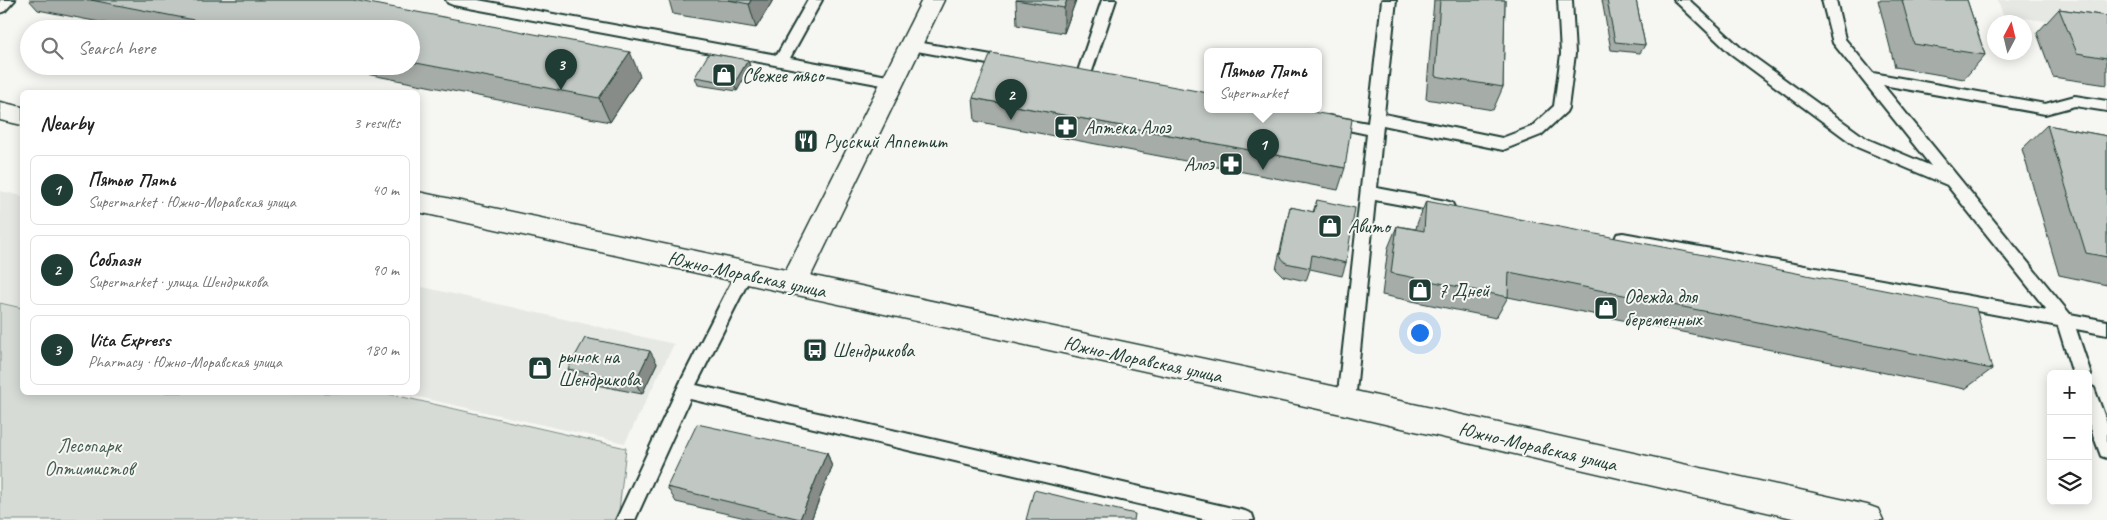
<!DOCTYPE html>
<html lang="en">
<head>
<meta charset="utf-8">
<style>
	:root { --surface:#fff; --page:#f6f6f6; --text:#222; --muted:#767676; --line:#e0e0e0; --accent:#1f3d34 }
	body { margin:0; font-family:Caveat,sans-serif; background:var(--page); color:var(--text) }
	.controls { position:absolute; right:15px; bottom:15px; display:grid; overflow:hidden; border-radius:8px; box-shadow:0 2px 12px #0003 }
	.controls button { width:45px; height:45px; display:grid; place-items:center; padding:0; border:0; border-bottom:1px solid var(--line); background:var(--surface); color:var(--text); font:25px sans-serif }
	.compass { position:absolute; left:1987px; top:15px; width:45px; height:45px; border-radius:50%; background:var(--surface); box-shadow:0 2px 12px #0003; rotate:7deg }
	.you { position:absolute; left:1419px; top:332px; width:18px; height:18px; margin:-12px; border:4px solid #fff; border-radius:50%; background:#1a73e8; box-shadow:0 0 0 8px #1a73e833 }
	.badge { display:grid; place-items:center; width:32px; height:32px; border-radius:50%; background:var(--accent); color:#fff; font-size:16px; font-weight:700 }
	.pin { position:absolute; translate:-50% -41px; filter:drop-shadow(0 1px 2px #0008) }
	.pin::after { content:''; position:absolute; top:26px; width:18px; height:15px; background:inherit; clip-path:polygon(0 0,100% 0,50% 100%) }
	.popup { position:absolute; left:1204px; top:48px; width:118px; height:65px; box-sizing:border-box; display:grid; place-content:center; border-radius:8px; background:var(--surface); filter:drop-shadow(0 1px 4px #0005); font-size:16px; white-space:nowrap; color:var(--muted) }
	.popup b { font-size:19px; color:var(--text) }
	.popup::after { content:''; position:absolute; left:50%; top:100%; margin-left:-10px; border:10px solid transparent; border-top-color:var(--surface) }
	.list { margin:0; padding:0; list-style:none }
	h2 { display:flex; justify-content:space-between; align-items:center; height:65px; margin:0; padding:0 20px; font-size:21px }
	h2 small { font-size:16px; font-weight:400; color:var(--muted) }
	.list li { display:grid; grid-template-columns:32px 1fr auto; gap:15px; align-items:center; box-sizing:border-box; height:70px; margin:0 10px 10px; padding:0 10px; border:1px solid var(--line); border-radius:8px }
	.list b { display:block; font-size:19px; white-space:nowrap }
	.list p { margin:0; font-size:16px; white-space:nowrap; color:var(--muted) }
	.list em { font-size:16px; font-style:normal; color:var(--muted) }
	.icon { flex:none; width:28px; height:28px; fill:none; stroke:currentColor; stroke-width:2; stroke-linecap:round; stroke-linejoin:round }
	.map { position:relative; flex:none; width:2107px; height:520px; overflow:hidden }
	.search { position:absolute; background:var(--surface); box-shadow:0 2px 12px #0003; left:20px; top:20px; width:400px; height:55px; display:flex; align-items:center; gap:12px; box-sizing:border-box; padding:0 18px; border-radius:28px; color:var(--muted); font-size:19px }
	.panel { position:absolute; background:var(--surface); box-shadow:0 2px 12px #0003; left:20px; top:90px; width:400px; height:305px; border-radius:8px }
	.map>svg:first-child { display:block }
</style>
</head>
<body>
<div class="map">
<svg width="2107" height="520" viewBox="0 0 2107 520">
	<rect width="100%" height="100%" fill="#f6f6f2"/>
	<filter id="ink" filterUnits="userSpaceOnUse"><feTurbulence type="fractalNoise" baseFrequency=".02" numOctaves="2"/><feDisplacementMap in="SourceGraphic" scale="10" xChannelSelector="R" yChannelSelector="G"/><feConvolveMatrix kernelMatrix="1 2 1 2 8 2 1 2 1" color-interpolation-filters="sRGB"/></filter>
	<g filter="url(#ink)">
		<g fill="#e6e8e4">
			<polygon points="1998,0 2107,0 2107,30 2003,15"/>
			<polygon points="0,191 22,196 22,307 0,302"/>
			<polygon points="418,286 674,344 625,443 400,393 418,392"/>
		</g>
		<polygon fill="#d6dbd6" stroke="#7a8c85" points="0,303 22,308 22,392 385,393 626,448 618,520 0,520"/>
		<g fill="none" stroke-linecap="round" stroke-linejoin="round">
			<g stroke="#1f3d34" stroke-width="4">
				<g id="service">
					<polygon points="0,0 15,0 5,11 0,13"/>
					<polygon points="446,0 478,0 777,55 808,0 822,0 790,58 893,77 898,78 900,82 898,86 893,87 453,5 448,3"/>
					<polygon points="1102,0 1116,0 1090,77 1088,81 1083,82 1078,81 1076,77"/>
					<polygon points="1382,0 1396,0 1384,114 1502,138 1531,127 1554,106 1561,54 1558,0 1572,0 1575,54 1568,108 1566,112 1541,135 1508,148 1503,150 1383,125 1377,188 1446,201 1452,203 1454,207 1452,211 1446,213 1375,200 1355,402 1352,408 1346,410 1340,408 1337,402 1367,134 1329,126 1324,125 1322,121 1324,117 1329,116 1368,123"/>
					<polygon points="1674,0 1689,0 1740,47 1867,139 1931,166 1833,43 1822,0 1836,0 1845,39 1873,73 2045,104 2075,96 2107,101 2107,111 2075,106 2045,114 1883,85 2070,314 2107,321 2107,335 2076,329 2091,374 2088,379 2088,374 2073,374 2058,326 1617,244 1615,239 1617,234 1623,233 2047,310 1947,185 1857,147 1730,53"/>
					<polygon points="911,41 1009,58 1014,59 1016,63 1014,67 1009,68 906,49 904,46 906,43"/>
					<polygon points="744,267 750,269 752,274 696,385 1245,511 1252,514 1254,520 1207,520 690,399 635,520 616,520 679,385 738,269"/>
					<polygon points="2088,385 2094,388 2107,423 2107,458 2101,456 2088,421"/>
				</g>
			</g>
			<g stroke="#1f3d34" stroke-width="3">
				<polygon id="tertiary" points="922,0 944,0 803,292 793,295 783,292 779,284"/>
			</g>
			<g stroke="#1f3d34" stroke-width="3">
				<g id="secondary">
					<polygon points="0,102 22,107 22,125 0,120"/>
					<polygon points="418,192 1346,389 1867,505 1878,509 1883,520 1801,520 1346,415 418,212"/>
				</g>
			</g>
			<use href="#service" fill="#f6f6f2" fill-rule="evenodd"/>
			<use href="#tertiary" fill="#f6f6f2" fill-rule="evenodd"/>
			<use href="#secondary" fill="#f6f6f2" fill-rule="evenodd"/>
		</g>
		<g fill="#a6aca8" stroke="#1f3d34">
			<polygon points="29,0 353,0 640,76 610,122 326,66 411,66 411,29 135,29 38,10"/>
			<polygon points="669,0 773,0 756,28 673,14"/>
			<polygon points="1016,0 1076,0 1064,33 1017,25"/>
			<polygon points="1434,0 1505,0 1503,87 1493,110 1426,99"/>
			<polygon points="1602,0 1636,0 1645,45 1640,53 1611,50"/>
			<polygon points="1878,0 1967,0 1985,55 1964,79 1895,67"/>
			<polygon points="2059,9 2107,16 2107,85 2053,77 2037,33"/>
			<polygon points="748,60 750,67 737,91 698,85 695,77"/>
			<polygon points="973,98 1345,168 1338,190 975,121"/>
			<polygon points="2047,125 2107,136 2107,285 2059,275 2022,149"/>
			<polygon points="1317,200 1346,263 1342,276 1310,269 1306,281 1283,276 1276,269 1287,220 1290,207 1313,212"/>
			<polygon points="1426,201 1992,369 1965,389 1508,297 1496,318 1382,295 1388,248 1397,226 1416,229 1417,224"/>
			<polygon points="657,363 642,394 576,381 568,369"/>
			<polygon points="827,452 832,467 811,520 754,520 676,502 667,487"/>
		</g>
		<g fill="#878c88" stroke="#1f3d34">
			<polygon points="751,0 773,0 756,28 749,4"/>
			<polygon points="1067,0 1076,0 1064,33 1064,8"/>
			<polygon points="630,52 640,76 610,122 599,98"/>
			<polygon points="748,60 750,67 737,91 734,84"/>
			<polygon points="650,351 657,363 642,394 635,382"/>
			<polygon points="827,452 832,467 811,520 801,520 800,519"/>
		</g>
		<g fill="#c1c8c3" stroke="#1f3d34">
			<polygon points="91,0 353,0 630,52 599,98 411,62 411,29 240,29"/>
			<polygon points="728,0 751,0 749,4"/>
			<polygon points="1016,0 1067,0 1064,8"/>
			<polygon points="1440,0 1505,0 1503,87 1435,76"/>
			<polygon points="1607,0 1636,0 1645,45 1615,42"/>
			<polygon points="1902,0 1967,0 1985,55 1914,44"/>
			<polygon points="2059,9 2107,16 2107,58 2077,53"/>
			<polygon points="709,53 748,60 734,84 695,77"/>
			<polygon points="991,53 1208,93 1208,109 1295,109 1352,119 1345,168 973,98"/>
			<polygon points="2047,125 2107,136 2107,257 2086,253"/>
			<polygon points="1317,200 1355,208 1346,263 1312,255 1310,268 1286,263 1280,256 1290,207 1314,212"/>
			<polygon points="1426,201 1976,308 1992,369 1509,272 1508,297 1391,273 1397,226 1424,231"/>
			<polygon points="585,338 650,351 635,382 568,369"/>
			<polygon points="697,424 827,452 800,519 667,487"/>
			<polygon points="1034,490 1135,514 1134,520 1026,520"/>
		</g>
	</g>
	<defs>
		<g id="shop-square" transform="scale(1.25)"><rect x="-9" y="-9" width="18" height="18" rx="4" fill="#1f3d34" stroke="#f6f6f2"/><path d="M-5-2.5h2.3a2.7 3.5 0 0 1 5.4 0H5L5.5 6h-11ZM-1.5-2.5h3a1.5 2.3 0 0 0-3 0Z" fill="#fff"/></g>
		<g id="pharmacy-square" transform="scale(1.25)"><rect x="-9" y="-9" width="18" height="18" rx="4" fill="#1f3d34" stroke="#f6f6f2"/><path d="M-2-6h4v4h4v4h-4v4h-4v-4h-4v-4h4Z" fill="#fff"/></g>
		<g id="restaurant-square" transform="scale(1.25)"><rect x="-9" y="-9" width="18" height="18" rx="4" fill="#1f3d34" stroke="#f6f6f2"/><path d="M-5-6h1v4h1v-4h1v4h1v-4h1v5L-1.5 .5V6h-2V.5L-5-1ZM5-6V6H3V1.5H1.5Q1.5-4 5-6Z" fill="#fff"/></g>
		<g id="bus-square" transform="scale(1.25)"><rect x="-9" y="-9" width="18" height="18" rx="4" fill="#1f3d34" stroke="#f6f6f2"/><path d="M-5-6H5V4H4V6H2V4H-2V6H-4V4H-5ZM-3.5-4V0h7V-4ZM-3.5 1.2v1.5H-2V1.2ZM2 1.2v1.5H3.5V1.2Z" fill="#fff"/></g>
	</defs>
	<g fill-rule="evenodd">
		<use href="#shop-square" x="724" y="75"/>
		<use href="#pharmacy-square" x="1066" y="127"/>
		<use href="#restaurant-square" x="806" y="141"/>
		<use href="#pharmacy-square" x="1231" y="164"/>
		<use href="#shop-square" x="1330" y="226"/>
		<use href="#shop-square" x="1420" y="290"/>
		<use href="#shop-square" x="1606" y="308"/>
		<use href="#bus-square" x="815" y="350"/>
		<use href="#shop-square" x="540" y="368"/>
	</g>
	<g text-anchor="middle" stroke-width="4" stroke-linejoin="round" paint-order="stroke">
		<g font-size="20" fill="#1f3d34" stroke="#f6f6f2" text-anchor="start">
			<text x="742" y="82">Свежее мясо</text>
			<text x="1084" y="134">Аптека Алоэ</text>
			<text x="824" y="148">Русский Аппетит</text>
			<text x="1214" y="171" text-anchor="end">Алоэ</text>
			<text x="1348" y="233">Авито</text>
			<text x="1438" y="297">7 Дней</text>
			<text x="1624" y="303">Одежда для<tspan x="1624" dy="23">беременных</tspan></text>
			<text x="832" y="357">Шендрикова</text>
			<text x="558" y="363">рынок на<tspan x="558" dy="23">Шендрикова</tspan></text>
		</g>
		<g font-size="20" fill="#1f3d34" stroke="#f6f6f2">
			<text transform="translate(747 274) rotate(12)" y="7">Южно-Моравская улица</text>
			<text transform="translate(1143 359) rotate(12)" y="7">Южно-Моравская улица</text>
			<text transform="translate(1538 446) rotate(13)" y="7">Южно-Моравская улица</text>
		</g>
		<g font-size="20" fill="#445d54" stroke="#f6f6f2">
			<text x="89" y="452">Лесопарк<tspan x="89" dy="23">Оптимистов</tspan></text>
		</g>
	</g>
</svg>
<div class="controls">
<button>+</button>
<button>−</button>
<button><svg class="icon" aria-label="layers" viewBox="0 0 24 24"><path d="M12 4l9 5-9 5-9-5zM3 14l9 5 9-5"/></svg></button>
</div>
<svg class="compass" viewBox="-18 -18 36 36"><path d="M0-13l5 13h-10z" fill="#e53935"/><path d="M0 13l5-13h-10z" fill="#767676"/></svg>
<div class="you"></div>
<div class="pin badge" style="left:1263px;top:170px">1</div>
<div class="popup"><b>Пятью Пять</b>Supermarket</div>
<div class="pin badge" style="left:1011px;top:120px">2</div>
<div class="pin badge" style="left:561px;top:90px">3</div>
<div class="search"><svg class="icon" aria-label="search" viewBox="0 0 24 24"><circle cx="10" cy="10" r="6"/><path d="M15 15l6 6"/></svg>Search here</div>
<section class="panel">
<h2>Nearby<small>3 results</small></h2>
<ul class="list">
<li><span class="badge">1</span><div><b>Пятью Пять</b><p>Supermarket · Южно-Моравская улица</p></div><em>40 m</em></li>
<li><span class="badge">2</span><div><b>Соблазн</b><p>Supermarket · улица Шендрикова</p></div><em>90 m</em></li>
<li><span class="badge">3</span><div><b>Vita Express</b><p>Pharmacy · Южно-Моравская улица</p></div><em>180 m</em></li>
</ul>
</section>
</div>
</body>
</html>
